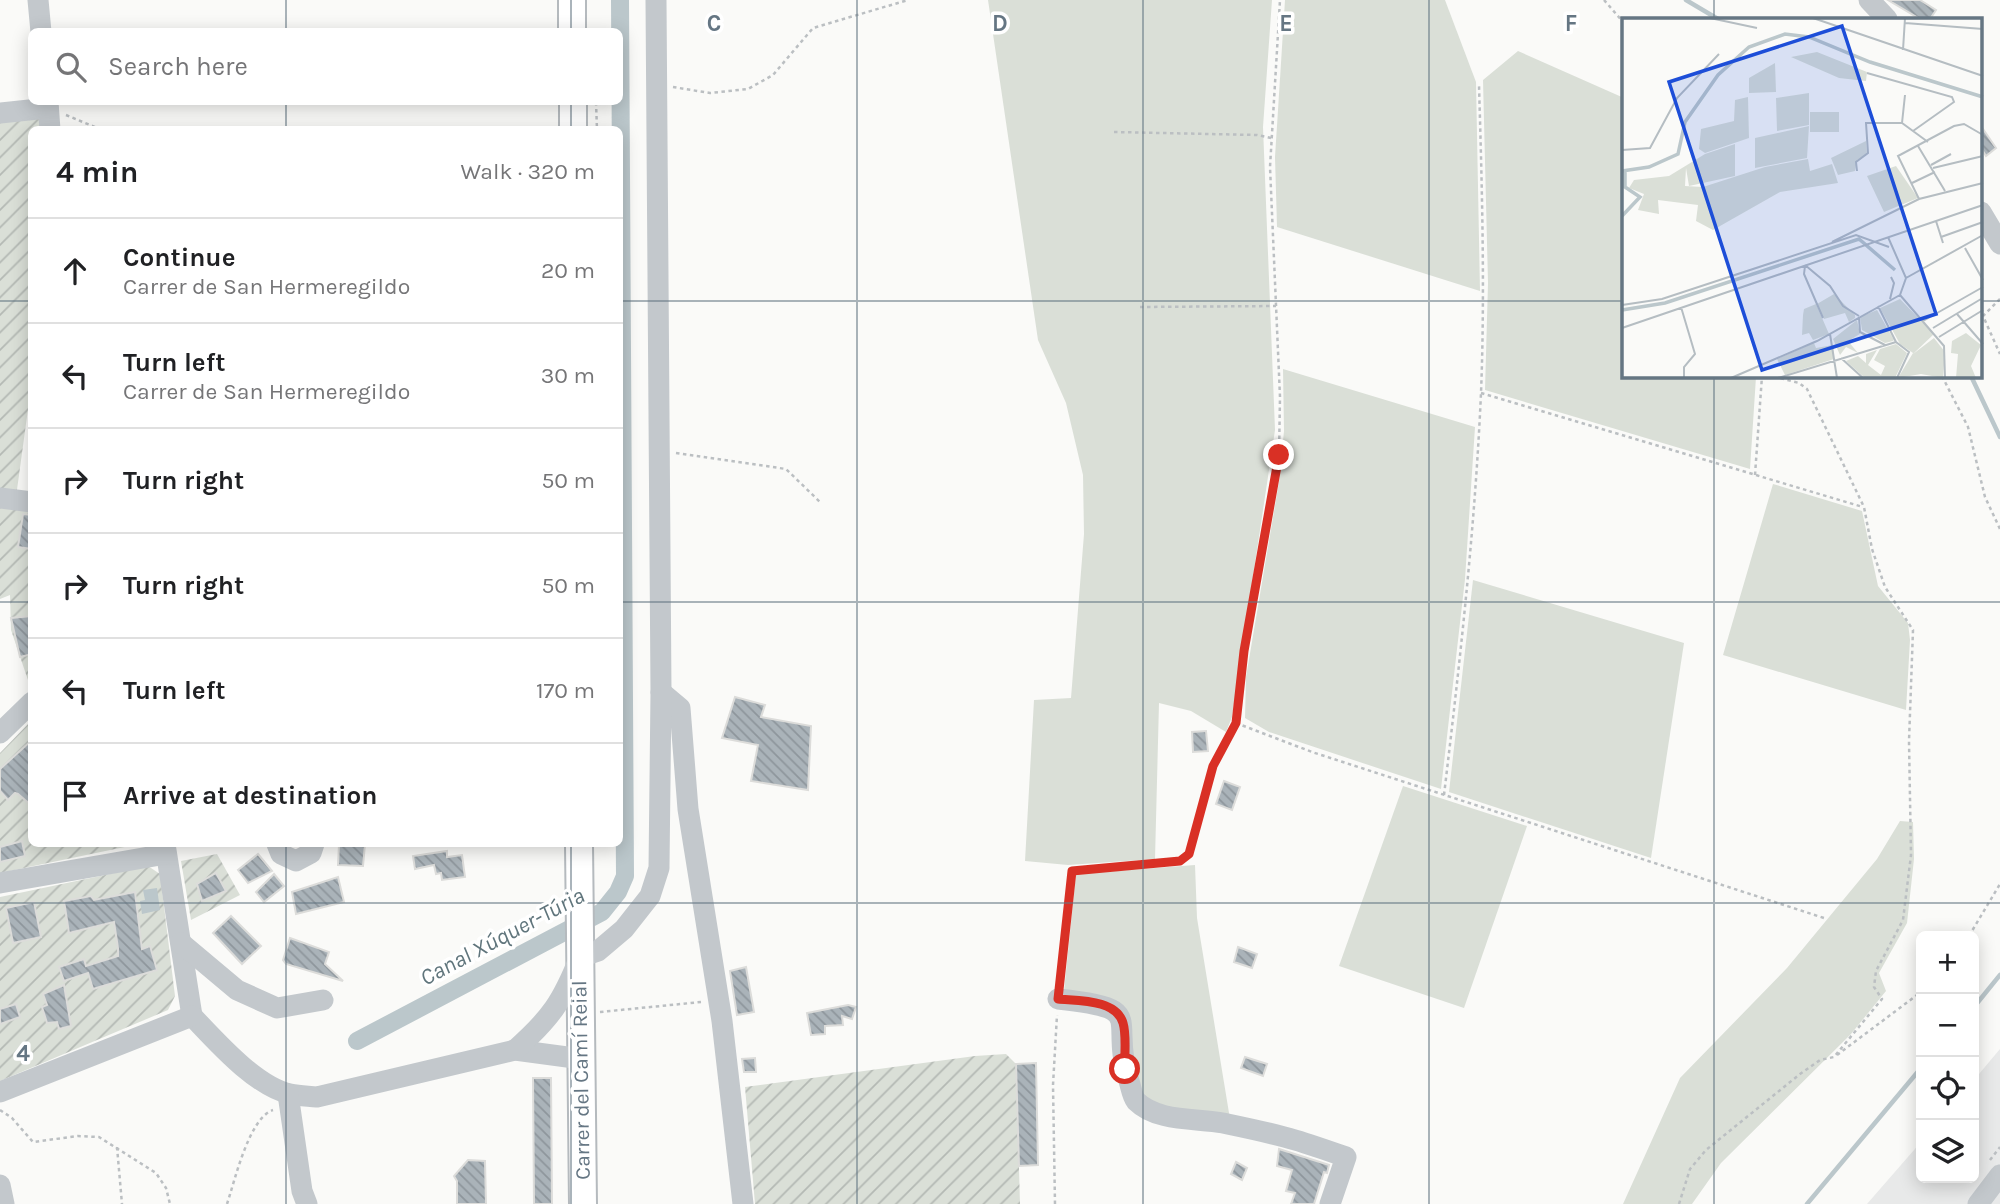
<!DOCTYPE html>
<html lang="en">
<head>
<meta charset="utf-8">
<style>
	:root { --surface:#fff; --page:#f2f2f2; --text:#202124; --muted:#757577; --line:#e0e0e0 }
	body { margin:0; font-family:Karla,sans-serif; background:var(--page); color:var(--text) }
	.controls { position:absolute; right:21px; bottom:21px; display:grid; overflow:hidden; border-radius:10px; box-shadow:0 4px 18px #0003 }
	.controls button { width:63px; height:63px; display:grid; place-items:center; padding:0; border:0; border-bottom:2px solid var(--line); background:var(--surface); color:var(--text); font:35px sans-serif }
	.stop { position:absolute; width:21px; height:21px; margin:-16px; border:5px solid #d93025; border-radius:50%; background:#fff }
	.stop.end { background:#d93025; border-color:#fff; box-shadow:0 2px 7px #0008 }
	.list { margin:0; padding:0; list-style:none }
	h2 { display:flex; justify-content:space-between; align-items:center; height:91px; margin:0; padding:0 28px; font-size:30px }
	h2 small { font-size:23px; font-weight:400; color:var(--muted) }
	.list li { display:grid; grid-template-columns:46px 1fr auto; gap:21px; align-items:center; box-sizing:border-box; height:105px; padding:0 28px; border-top:2px solid var(--line) }
	.list b { display:block; font-size:26px; white-space:nowrap }
	.list p { margin:0; font-size:23px; white-space:nowrap; color:var(--muted) }
	.list em { font-size:23px; font-style:normal; color:var(--muted) }
	.icon { flex:none; width:38px; height:38px; fill:none; stroke:currentColor; stroke-width:2; stroke-linecap:round; stroke-linejoin:round }
	.map { position:relative; flex:none; width:2000px; height:1204px; overflow:hidden }
	.search { position:absolute; background:var(--surface); box-shadow:0 4px 18px #0003; left:28px; top:28px; width:595px; height:77px; display:flex; align-items:center; gap:18px; box-sizing:border-box; padding:0 24px; border-radius:10px; color:var(--muted); font-size:26px }
	.panel { position:absolute; background:var(--surface); box-shadow:0 4px 18px #0003; left:28px; top:126px; width:595px; height:721px; border-radius:10px }
	.map>svg:first-child { display:block }
</style>
</head>
<body>
<div class="map">
<svg width="2000" height="1204" viewBox="0 0 2000 1204">
	<defs>
		<pattern id="garden-furrows" width="10" height="10" patternUnits="userSpaceOnUse" patternTransform="scale(1.75)"><rect width="10" height="10" fill="#dadfd7"/><path d="M-1 1l2-2M0 10L10 0M9 11l2-2" fill="none" stroke="#b4b9b4"/></pattern>
		<pattern id="building-back-hatch" width="6" height="6" patternUnits="userSpaceOnUse" patternTransform="scale(1.75)"><rect width="6" height="6" fill="#aab3b9"/><path d="M-1 5l2 2M0 0l6 6M5-1l2 2" fill="none" stroke="#8e969c"/></pattern>
	</defs>
	<rect width="100%" height="100%" fill="#fafaf8"/>
	<polygon fill="#e8e9e9" points="2000,1049 2000,1204 1867,1204 1921,1142 1921,1178 1974,1178 1974,1080"/>
	<g fill="#dadfd7">
		<polygon points="988,0 1272,0 1263,127 1275,430 1232,717 1226,732 1191,711 1159,703 1155,859 1068,865 1025,861 1034,700 1071,698 1084,534 1083,475 1066,403 1038,340"/>
		<polygon points="1285,0 1445,0 1476,82 1480,291 1277,227 1275,157"/>
		<polygon points="1518,51 1624,98 1624,376 1756,377 1750,469 1485,390 1488,283 1483,80"/>
		<polygon points="1283,369 1475,427 1465,579 1441,789 1269,732 1245,718 1246,677 1279,482 1284,431"/>
		<polygon points="1773,484 1862,511 1878,586 1908,623 1910,640 1906,710 1723,655"/>
		<polygon points="1473,580 1684,643 1651,858 1449,792"/>
		<polygon points="1403,786 1527,826 1464,1008 1339,966"/>
		<polygon points="1900,821 1913,822 1914,859 1907,923 1879,973 1886,991 1851,1034 1721,1163 1692,1204 1623,1204 1680,1078 1787,968 1877,859"/>
		<polygon points="1195,865 1197,918 1230,1119 1174,1113 1138,1095 1128,1024 1064,991 1076,874"/>
	</g>
	<g fill="url(#garden-furrows)">
		<polygon points="44,116 45,129 32,130 32,380 16,497 0,493 0,120"/>
		<polygon points="0,503 31,505 31,689 11,630 10,595 0,599"/>
		<polygon points="31,721 32,844 139,844 0,873 0,753"/>
		<polygon points="217,854 240,895 191,920 181,861"/>
		<polygon points="148,866 160,874 175,996 168,1010 0,1081 0,897"/>
		<polygon points="1006,1054 1016,1064 1020,1204 755,1204 745,1087 975,1056"/>
	</g>
	<polygon fill="#bbc7cb" points="157,888 160,910 142,914 140,901 145,900 143,890"/>
	<g fill="none" stroke-linecap="round" stroke-linejoin="round">
		<g stroke="#bbc7cb" stroke-width="4.5">
			<polyline points="1686,0 1718,19"/>
			<polyline points="1971,376 2000,437"/>
			<polyline points="1974,1007 2000,975"/>
			<polyline points="1807,1204 1921,1068"/>
		</g>
		<polyline stroke="#bbc7cb" stroke-width="18" points="357,1041 602,912 618,892 625,876 620,0"/>
	</g>
	<g fill="url(#building-back-hatch)" stroke="#dcdcda" stroke-width="2">
		<polygon points="1888,0 1920,0 1936,10 1930,19 1920,19"/>
		<polygon points="1981,126 1996,148 1986,156 1981,148"/>
		<polygon points="23,514 32,515 32,549 18,547"/>
		<polygon points="32,616 32,654 20,657 11,618"/>
		<polygon points="735,697 765,705 761,717 811,726 808,790 751,781 758,745 722,738"/>
		<polygon points="1206,731 1208,751 1193,752 1192,732"/>
		<polygon points="32,740 32,806 18,794 15,793 8,800 0,791 0,769"/>
		<polygon points="1224,781 1240,787 1232,810 1216,804"/>
		<polygon points="22,841 25,856 0,862 0,847"/>
		<polygon points="339,844 365,844 363,866 338,865"/>
		<polygon points="447,851 447,857 462,855 465,877 442,880 441,873 436,874 434,865 415,869 413,856"/>
		<polygon points="258,854 272,871 248,883 238,870"/>
		<polygon points="216,873 226,891 202,901 197,884"/>
		<polygon points="274,874 284,886 264,902 256,892"/>
		<polygon points="338,877 344,902 296,914 292,892"/>
		<polygon points="135,892 142,949 150,946 157,970 93,989 88,973 64,981 59,967 84,959 86,966 118,956 118,948 114,922 69,933 64,901 91,896 94,900"/>
		<polygon points="34,902 41,937 13,943 6,908"/>
		<polygon points="231,916 261,946 242,964 213,933"/>
		<polygon points="290,938 329,952 325,964 343,981 286,964 283,960"/>
		<polygon points="1238,947 1257,954 1252,968 1234,962"/>
		<polygon points="746,967 754,1012 737,1015 730,971"/>
		<polygon points="64,985 71,1026 59,1029 57,1022 47,1023 42,1007 47,1005 43,994"/>
		<polygon points="16,1004 20,1017 0,1024 0,1009"/>
		<polygon points="848,1005 856,1007 852,1019 842,1016 843,1025 825,1026 825,1034 811,1035 807,1013"/>
		<polygon points="1245,1057 1267,1064 1263,1076 1241,1068"/>
		<polygon points="755,1058 756,1072 744,1072 742,1059"/>
		<polygon points="1036,1063 1038,1165 1019,1166 1016,1064"/>
		<polygon points="533,1078 551,1078 552,1204 534,1204"/>
		<polygon points="1279,1149 1329,1165 1327,1173 1324,1172 1314,1204 1291,1204 1295,1193 1286,1191 1292,1170 1277,1166"/>
		<polygon points="468,1160 485,1161 486,1204 457,1204 457,1181 454,1176"/>
		<polygon points="1236,1162 1247,1168 1242,1180 1231,1174"/>
	</g>
	<g fill="none" stroke-linecap="round" stroke-linejoin="round">
		<g stroke="#b5babe" stroke-width="30">
			<g id="major">
				<polyline points="572,0 572,32"/>
				<polyline points="573,102 573,130"/>
				<polyline points="579,844 583,1204"/>
			</g>
		</g>
		<g stroke="#bbbfc2" stroke-width="2.5" stroke-dasharray="3.5 3.5" stroke-linecap="butt">
			<polyline points="1604,0 1624,23"/>
			<polyline points="673,87 710,93 748,89 773,75 813,28 908,0"/>
			<polyline points="596,102 597,130"/>
			<polyline points="66,115 102,130"/>
			<polyline points="1114,132 1257,135 1271,138"/>
			<polyline points="2000,299 1983,316 2000,354"/>
			<polyline points="1140,307 1276,306"/>
			<polyline points="1942,376 1968,427 1985,497 2000,529"/>
			<polyline points="1481,393 1863,507"/>
			<polyline points="676,453 786,469 820,502"/>
			<polyline points="1755,475 1762,376"/>
			<polyline points="1236,723 1312,752 1824,918"/>
			<path d="M 1444,795 C 1460,661 1475,528 1481,393 C 1485,291 1482,188 1479,85"/>
			<polyline points="1969,936 2000,884"/>
			<polyline points="1060,981 1072,871 1180,861 1189,854 1213,766 1236,723 1244,651 1279,455 1280,397 1270,167 1280,0"/>
			<polyline points="600,1012 701,1002"/>
			<polyline points="1837,1055 1921,992"/>
			<polyline points="0,1110 12,1118 33,1142 78,1136 99,1137 156,1173 166,1188 170,1204"/>
			<polyline points="117,1147 122,1204"/>
			<polyline points="1990,1160 2000,1147"/>
			<path d="M 227,1204 C 235,1180 249,1118 273,1110"/>
			<polyline points="1055,1204 1053,1085 1057,1015"/>
			<polyline points="1679,1204 1690,1169 1706,1150 1800,1074 1820,1060 1834,1057 1882,999 1874,987 1876,971 1903,920 1911,855 1909,741 1913,630 1885,587 1872,549 1864,507 1807,389 1799,383 1772,376"/>
		</g>
		<g stroke="#c3c8cc" stroke-width="21">
			<polyline points="38,0 41,32"/>
			<polyline points="1869,0 1887,19"/>
			<polyline points="48,102 50,130"/>
			<polyline points="0,113 48,108"/>
			<polyline points="1981,212 2000,244"/>
			<polyline points="0,498 32,502"/>
			<polyline points="661,692 680,708 688,809 722,1021 743,1204"/>
			<polyline points="0,733 32,702"/>
			<polyline points="165,844 192,1016"/>
			<polyline points="277,844 281,854 296,861 311,853 314,844"/>
			<polyline points="0,883 166,854"/>
			<polyline points="181,943 237,990 277,1008 323,1000"/>
			<path d="M 1058,999 C 1151,1009 1108,1017 1129,1081 C 1131,1087 1132,1096 1136,1101 C 1157,1122 1196,1118 1223,1123 C 1247,1128 1272,1133 1295,1140 C 1312,1145 1329,1151 1346,1157 L 1330,1204"/>
			<path d="M 192,1016 C 216,1041 255,1086 290,1094 C 299,1096 308,1096 317,1097 L 515,1050 L 582,1059"/>
			<path d="M 515,1050 C 551,1018 562,1002 580,957 L 598,951 L 624,929 L 650,896 L 659,868 L 661,692 L 656,0"/>
			<polyline points="0,1092 192,1016"/>
			<polyline points="288,1094 302,1191 307,1204"/>
			<polyline points="0,1185 4,1204"/>
			<polyline points="1978,1204 2000,1175"/>
		</g>
		<use href="#major" stroke="#fff" stroke-width="26"/>
	</g>
	<g fill="none" stroke-linecap="round" stroke-linejoin="round">
		<path stroke="#d93025" stroke-width="9" d="M 1125,1069 C 1124,1055 1127,1036 1123,1023 C 1116,999 1078,1001 1058,999 L 1072,871 L 1180,861 L 1189,854 L 1213,766 L 1236,723 L 1244,651 L 1279,455"/>
	</g>
	<path fill="none" stroke="#657683" stroke-width="2" stroke-opacity="0.55" d="M 286,0 L 286,32M 571,0 L 571,32M 857,0 L 857,1204M 1143,0 L 1143,1204M 1429,0 L 1429,1204M 1714,0 L 1714,19M 286,102 L 286,130M 571,102 L 571,130M 0,301 L 32,301M 620,301 L 1624,301M 1981,301 L 2000,301M 1714,376 L 1714,1204M 0,602 L 32,602M 620,602 L 2000,602M 286,844 L 286,1204M 571,844 L 571,1204M 0,903 L 2000,903"/>
	<g text-anchor="middle" stroke-width="7" stroke-linejoin="round" paint-order="stroke">
		<g font-size="21" fill="#657683" stroke="#fff">
			<text transform="translate(581 1080) rotate(-91)" y="7">Carrer del Camí Reial</text>
		</g>
		<g font-size="23" font-style="italic" fill="#60757c" stroke="#fff">
			<text transform="translate(502 936) rotate(-28)" y="8">Canal Xúquer-Túria</text>
		</g>
	</g>
	<g transform="translate(1622 18)">
		<rect width="360" height="360" fill="#fafaf8"/>
		<path d="M 195,34 L 245,54 L 244,63 L 217,60 L 169,39 ZM 153,45 L 154,74 L 127,75 L 127,60 ZM 187,75 L 187,107 L 155,113 L 154,80 ZM 126,79 L 127,120 L 83,135 L 77,131 L 79,111 L 112,103 L 113,82 ZM 188,94 L 217,94 L 217,114 L 188,114 ZM 187,108 L 185,140 L 133,150 L 133,120 ZM 244,123 L 245,136 L 235,142 L 233,153 L 216,157 L 209,140 ZM 113,126 L 113,158 L 67,168 L 64,150 L 63,168 L 81,169 L 143,149 L 186,141 L 188,153 L 210,146 L 216,165 L 158,174 L 91,212 L 74,203 L 76,187 L 36,182 L 37,196 L 16,192 L 22,176 L 7,170 L 12,162 L 47,158 L 83,136 Z" fill="#dadfd7"/>
		<path d="M 274,148 L 296,180 L 262,194 L 245,158 ZM 212,276 L 233,297 L 233,300 L 227,304 L 223,295 L 202,301 L 195,286 ZM 278,281 L 312,316 L 291,336 L 312,320 L 323,334 L 321,360 L 299,356 L 276,360 L 291,335 L 278,326 L 258,290 ZM 194,286 L 207,316 L 191,322 L 187,315 L 180,317 L 181,297 L 182,291 ZM 255,292 L 272,322 L 271,323 L 263,325 L 240,312 L 238,299 ZM 235,302 L 238,316 L 226,323 L 236,335 L 224,329 L 218,337 L 211,321 ZM 344,315 L 359,327 L 349,348 L 354,360 L 334,360 L 336,336 L 329,335 L 330,323 ZM 192,325 L 194,330 L 211,327 L 212,341 L 163,357 L 155,341 ZM 274,326 L 285,335 L 273,360 L 243,360 L 224,343 L 236,338 L 244,345 L 244,336 L 255,332 L 246,347 L 259,357 L 263,348 L 252,342 L 258,331 Z" fill="#dadfd7"/>
		<path fill="none" stroke="#bbc7cb" stroke-width="3.5" d="M 0,153 L 27,149 L 56,136 L 63,104 L 96,57 L 127,29 L 163,16 L 187,19 L 248,44 L 361,79M 0,198 L 18,179 L 3,169 L 3,153M 0,292 L 43,285 L 237,221 L 273,252"/>
		<path fill="none" stroke="#b5bdc2" stroke-width="2" d="M 88,0 L 135,10M 191,0 L 361,58M 283,5 L 361,11M 281,32 L 283,0M 245,55 L 330,79 L 332,84 L 291,113M 280,105 L 283,77M 296,128 L 323,173M 0,132 L 28,130 L 55,80 L 97,36M 309,147 L 329,136M 311,150 L 361,138M 235,153 L 234,144 L 246,135 L 244,105 L 280,105 L 306,124M 290,165 L 313,154M 297,181 L 276,138 L 332,108 L 342,106 L 361,117M 314,203 L 321,225M 266,219 L 284,260 L 278,277M 319,219 L 361,204M 210,224 L 297,181 L 361,165M 343,230 L 361,262M 183,247 L 208,268 L 221,288 L 237,298M 183,248 L 182,256 L 201,300M 284,260 L 361,217M 278,277 L 322,328 L 323,360M 268,281 L 272,265 L 269,259M 0,287 L 40,281 L 234,217 L 267,229M 256,288 L 274,324 L 287,334 L 275,360M 59,289 L 73,336 L 62,349 L 62,360M 335,296 L 361,326M 237,299 L 238,314 L 263,327M 301,303 L 361,269M 0,310 L 361,187M 311,310 L 359,281M 208,316 L 215,360M 317,319 L 361,292M 219,340 L 241,360M 109,360 L 195,323 L 278,277M 156,360 L 274,324"/>
		<path fill="#1d4ed8" fill-opacity="0.15" stroke="#1d4ed8" stroke-width="3.5" d="M 220,8 L 314,296 L 140,352 L 47,64 Z"/>
		<rect width="360" height="360" fill="none" stroke="#657683" stroke-width="3.5"/>
	</g>
	<g font-size="23" text-anchor="middle" font-weight="bold" fill="#657683" stroke="#fff" stroke-width="7" stroke-linejoin="round" paint-order="stroke">
		<text x="714" y="31">C</text>
		<text x="1000" y="31">D</text>
		<text x="1286" y="31">E</text>
		<text x="1571" y="31">F</text>
		<text x="23" y="1061">4</text>
	</g>
</svg>
<div class="controls">
<button>+</button>
<button>−</button>
<button><svg class="icon" aria-label="locate" viewBox="0 0 24 24"><circle cx="12" cy="12" r="6"/><path d="M12 2v4M12 18v4M2 12h4M18 12h4"/></svg></button>
<button><svg class="icon" aria-label="layers" viewBox="0 0 24 24"><path d="M12 4l9 5-9 5-9-5zM3 14l9 5 9-5"/></svg></button>
</div>
<div class="stop" style="left:1125px;top:1069px"></div>
<div class="stop end" style="left:1279px;top:455px"></div>
<div class="search"><svg class="icon" aria-label="search" viewBox="0 0 24 24"><circle cx="10" cy="10" r="6"/><path d="M15 15l6 6"/></svg>Search here</div>
<section class="panel">
<h2>4 min<small>Walk · 320 m</small></h2>
<ul class="list">
<li><svg class="icon" aria-label="ahead" viewBox="0 0 24 24"><path d="M12 20V5M6 11l6-6 6 6"/></svg><div><b>Continue</b><p>Carrer de San Hermeregildo</p></div><em>20 m</em></li>
<li><svg class="icon" aria-label="left" viewBox="0 0 24 24"><path d="M17 20v-9H6M10 6l-5 5 5 5"/></svg><div><b>Turn left</b><p>Carrer de San Hermeregildo</p></div><em>30 m</em></li>
<li><svg class="icon" aria-label="right" viewBox="0 0 24 24"><path d="M7 20v-9h11M14 6l5 5-5 5"/></svg><div><b>Turn right</b></div><em>50 m</em></li>
<li><svg class="icon" aria-label="right" viewBox="0 0 24 24"><path d="M7 20v-9h11M14 6l5 5-5 5"/></svg><div><b>Turn right</b></div><em>50 m</em></li>
<li><svg class="icon" aria-label="left" viewBox="0 0 24 24"><path d="M17 20v-9H6M10 6l-5 5 5 5"/></svg><div><b>Turn left</b></div><em>170 m</em></li>
<li><svg class="icon" aria-label="arrive" viewBox="0 0 24 24"><path d="M6 21V4h12l-3 4 3 4H6"/></svg><div><b>Arrive at destination</b></div></li>
</ul>
</section>
</div>
</body>
</html>
